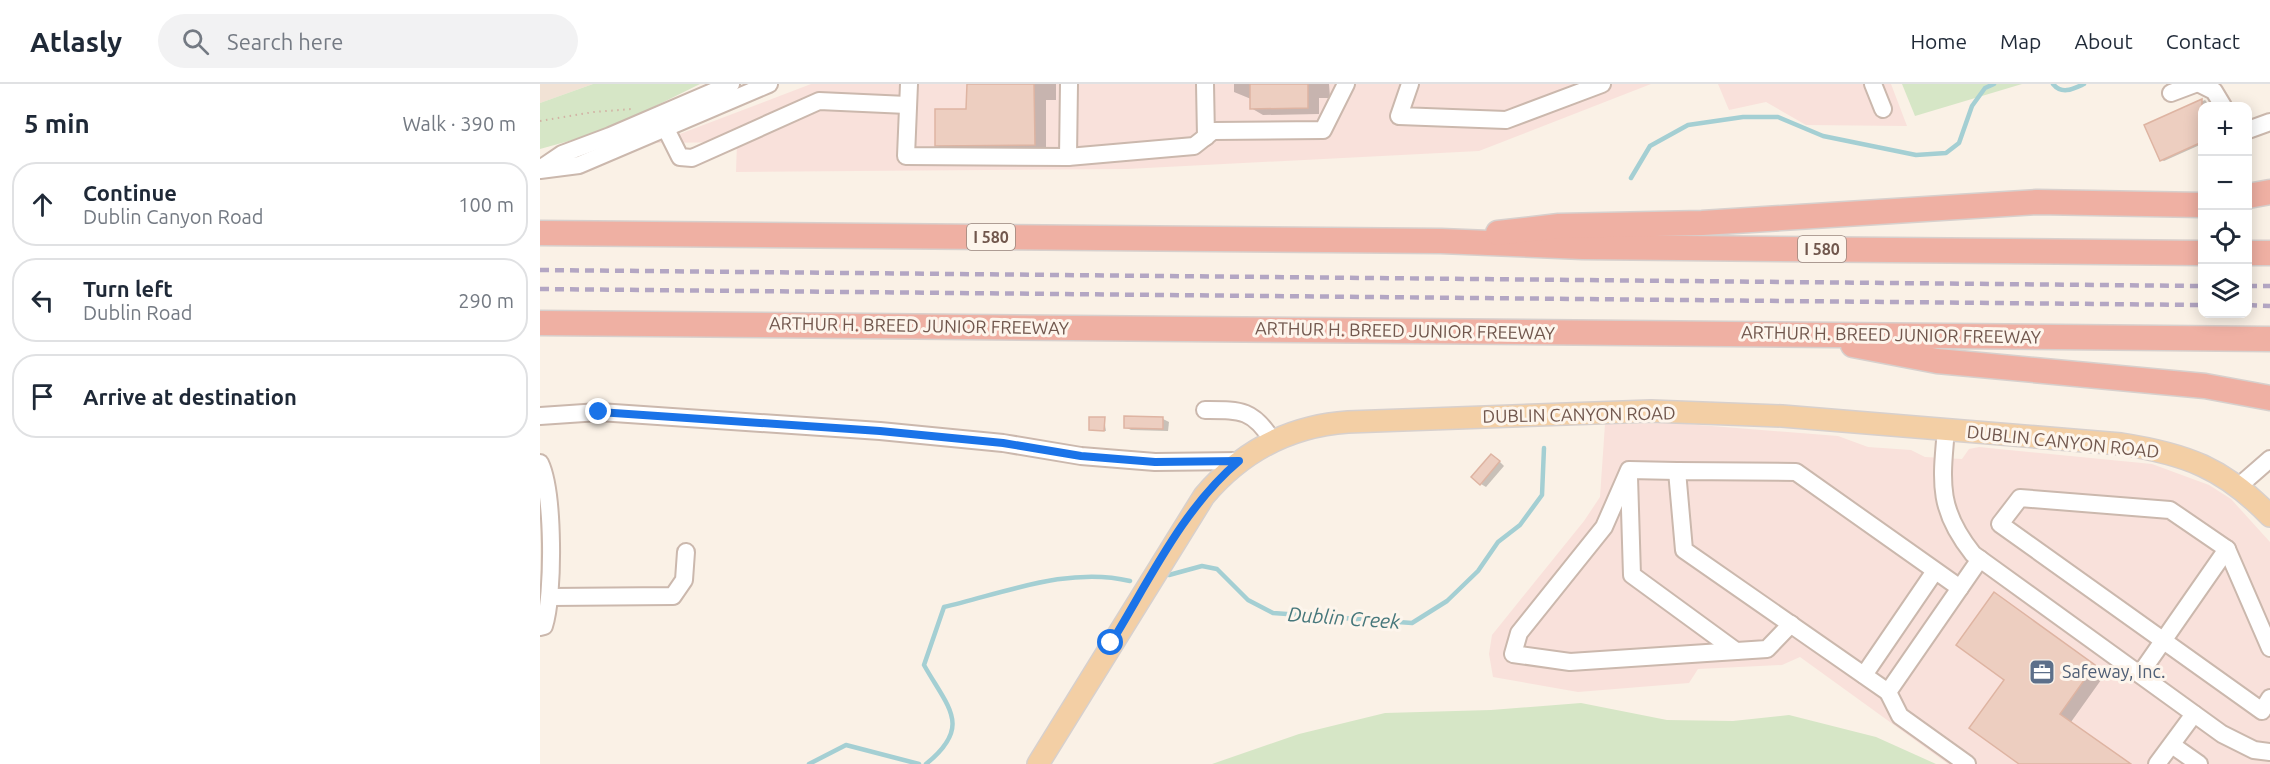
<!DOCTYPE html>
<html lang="en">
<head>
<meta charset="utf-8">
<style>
	:root { --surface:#fff; --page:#f2f2f3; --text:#1f2937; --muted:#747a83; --line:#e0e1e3 }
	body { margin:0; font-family:Ubuntu,sans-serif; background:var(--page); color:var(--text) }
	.controls { position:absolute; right:18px; top:18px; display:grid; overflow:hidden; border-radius:12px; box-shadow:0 3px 15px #0003 }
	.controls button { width:54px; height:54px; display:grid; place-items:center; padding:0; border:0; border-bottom:2px solid var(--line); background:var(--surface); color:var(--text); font:30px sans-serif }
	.stop { position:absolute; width:18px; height:18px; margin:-14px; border:4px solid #1a73e8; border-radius:50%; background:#fff }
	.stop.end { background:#1a73e8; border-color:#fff; box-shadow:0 2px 6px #0008 }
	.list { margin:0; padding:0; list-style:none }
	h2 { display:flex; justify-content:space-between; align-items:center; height:78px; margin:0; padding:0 24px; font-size:26px }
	h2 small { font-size:20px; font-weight:400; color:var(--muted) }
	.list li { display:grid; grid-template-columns:39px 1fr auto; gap:18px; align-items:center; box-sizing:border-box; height:84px; margin:0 12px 12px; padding:0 12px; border:2px solid var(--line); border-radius:24px }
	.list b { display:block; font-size:22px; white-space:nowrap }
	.list p { margin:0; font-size:20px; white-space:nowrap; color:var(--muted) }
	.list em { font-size:20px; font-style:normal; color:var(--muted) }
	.icon { flex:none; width:33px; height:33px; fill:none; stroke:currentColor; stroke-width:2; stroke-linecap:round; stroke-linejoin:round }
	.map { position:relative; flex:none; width:1730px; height:680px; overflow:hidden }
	header { display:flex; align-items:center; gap:36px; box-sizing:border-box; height:84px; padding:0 30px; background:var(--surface); border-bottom:2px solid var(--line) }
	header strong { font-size:28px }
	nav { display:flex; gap:33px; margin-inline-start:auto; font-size:21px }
	.search { width:420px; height:54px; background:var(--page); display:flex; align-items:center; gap:15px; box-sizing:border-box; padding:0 21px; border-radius:33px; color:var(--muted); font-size:22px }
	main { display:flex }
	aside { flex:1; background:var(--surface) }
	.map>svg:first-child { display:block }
</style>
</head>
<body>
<header>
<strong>Atlasly</strong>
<div class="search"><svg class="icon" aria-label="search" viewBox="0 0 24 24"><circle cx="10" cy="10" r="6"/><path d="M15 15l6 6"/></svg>Search here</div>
<nav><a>Home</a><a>Map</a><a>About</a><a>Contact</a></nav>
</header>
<main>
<aside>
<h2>5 min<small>Walk · 390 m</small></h2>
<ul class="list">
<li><svg class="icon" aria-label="ahead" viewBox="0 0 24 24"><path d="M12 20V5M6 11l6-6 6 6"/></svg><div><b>Continue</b><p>Dublin Canyon Road</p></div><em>100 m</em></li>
<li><svg class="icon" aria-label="left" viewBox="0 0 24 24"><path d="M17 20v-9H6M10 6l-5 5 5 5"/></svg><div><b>Turn left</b><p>Dublin Road</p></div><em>290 m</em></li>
<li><svg class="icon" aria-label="arrive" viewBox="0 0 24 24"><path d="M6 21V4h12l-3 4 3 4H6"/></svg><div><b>Arrive at destination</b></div></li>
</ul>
</aside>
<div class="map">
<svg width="1730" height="680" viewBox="0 0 1730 680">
	<rect width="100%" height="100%" fill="#faf1e6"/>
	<polygon fill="#f1e2d5" points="0,0 53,0 0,19"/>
	<g fill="#f9e1db">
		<polygon points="271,0 1111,0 939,67 587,85 196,88 197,58 116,59"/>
		<polygon points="1178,0 1351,0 1367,42 1266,41 1226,18 1189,26"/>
		<polygon points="1134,339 1298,352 1328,363 1371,366 1385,373 1422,375 1429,365 1439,363 1612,380 1669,401 1691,415 1730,458 1730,680 1408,680 1260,573 1242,581 1158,585 1149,599 1038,608 953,593 949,570 952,551 1044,437 1060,413 1065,340"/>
	</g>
	<g fill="#d6e6c6">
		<polygon points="53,0 160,0 65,47 0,65 0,19"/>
		<polygon points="1362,0 1482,0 1375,32"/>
		<polygon points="1041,619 1127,636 1193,637 1249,631 1336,653 1396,680 672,680 759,650 845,629 951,626"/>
	</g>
	<g fill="#0003">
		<polygon points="428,0 516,0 516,16 506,16 506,67 408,68 396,61 428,27"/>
		<polygon points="694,0 789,0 790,14 779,14 779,30 723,31 711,24 711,15 694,8"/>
		<polygon points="1665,16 1670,22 1662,22 1662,60 1624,77 1622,76 1606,42"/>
		<polygon points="564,335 566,347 550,346"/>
		<polygon points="623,335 629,338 628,347 591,346 585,343"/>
		<polygon points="957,375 964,382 946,403 941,400"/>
		<polygon points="1466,517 1566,589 1531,638 1591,680 1481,680 1466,595"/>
	</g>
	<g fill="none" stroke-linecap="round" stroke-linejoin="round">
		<g stroke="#a4cfd3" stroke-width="4.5">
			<path d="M 1513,0 C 1522,11 1533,5 1544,0"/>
			<polyline points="1091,94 1110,62 1148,41 1203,33 1238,33 1283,52 1376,71 1406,69 1419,59 1432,22 1445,4 1454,0"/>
			<polyline points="629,491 662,482 677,485 708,516 733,529 872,539 907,517 938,487 958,458 980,441 1002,411 1004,364"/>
			<polyline points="269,680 306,661 379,680"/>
			<path d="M 386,680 C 433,642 408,624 384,581 L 404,523 C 464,509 529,482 590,497"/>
		</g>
	</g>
	<g fill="#edcec0" stroke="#deb4a2" stroke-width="1.5">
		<polygon points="427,0 494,0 495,61 395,62 395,25 426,25"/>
		<polygon points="710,0 768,0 768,24 710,25"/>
		<polygon points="1662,15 1662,58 1620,77 1604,41"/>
		<polygon points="584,332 623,333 623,345 584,344"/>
		<polygon points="549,333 565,333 564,347 549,346"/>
		<polygon points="951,370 960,377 940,401 931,393"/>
		<polygon points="1454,508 1555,581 1520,630 1591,680 1479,680 1429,644 1464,596 1416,561"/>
	</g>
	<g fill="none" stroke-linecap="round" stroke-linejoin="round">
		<g stroke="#cbb8ad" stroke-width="20">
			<g id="minor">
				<polyline points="369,0 366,72 528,73 654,62 673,47 783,46 806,0"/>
				<polyline points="665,0 666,53"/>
				<polyline points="870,0 859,32 966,36 1062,0"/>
				<polyline points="1333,0 1343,25"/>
				<polyline points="1660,0 1674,7 1683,22"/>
				<polyline points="1631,9 1655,0"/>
				<polyline points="126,45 140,73 152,74 279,17 367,21"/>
				<polyline points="1708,46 1730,38"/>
				<polyline points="528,73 529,0"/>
				<polyline points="3,83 22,70 70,52 191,0"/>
				<polyline points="0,86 39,81 229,0"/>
				<path d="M 665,326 C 700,326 713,325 732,356"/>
				<polyline points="0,332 59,328 340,347 463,359 541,372 615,378 700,377"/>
				<path d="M 1406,346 C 1401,400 1398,426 1433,470 L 1682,650 L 1714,666 L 1730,668"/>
				<path d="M 0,379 C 14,408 14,511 4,542 L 0,543"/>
				<polyline points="1137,387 1089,386 1064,443 979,549 973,570 1030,578 1227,565 1251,540"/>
				<polyline points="1089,393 1092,491 1196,567"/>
				<polyline points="1699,402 1730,375"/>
				<polyline points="10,513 133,512 144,496 146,468"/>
				<polyline points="1730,564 1687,465 1630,426 1480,414 1460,440 1722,627 1730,614"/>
				<polyline points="1600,590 1687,465"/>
				<polyline points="1324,591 1395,487"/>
				<polyline points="1348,608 1144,466 1137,387 1256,388 1420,504"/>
				<polyline points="1632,661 1659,680"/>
				<polyline points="1427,680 1360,632 1348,608 1440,475"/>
				<polyline points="1617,680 1654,630"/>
			</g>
		</g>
		<g stroke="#d7d0cd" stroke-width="24">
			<path id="major" d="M 498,680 L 664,412 C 702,367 750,342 808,338 L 1111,327 L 1242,332 L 1581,360 C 1646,370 1684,384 1730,432"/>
		</g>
		<g stroke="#d7d0cd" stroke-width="27">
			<g id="highway">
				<polyline points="1708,112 1730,108"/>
				<polyline points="0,149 901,157 1043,163 1662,169"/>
				<polyline points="958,149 1019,142 1162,139 1497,118 1662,121"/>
				<polyline points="1708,169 1730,169"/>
				<polyline points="0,239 1730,255"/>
				<polyline points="1313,261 1397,277 1665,302 1730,314"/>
			</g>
		</g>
		<polyline stroke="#d2b2a4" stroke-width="2" stroke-dasharray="1.5 4.5" stroke-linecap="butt" points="0,37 54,28 92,25"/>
		<use href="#minor" stroke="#fff" stroke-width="16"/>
		<use href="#major" stroke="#f3cfa5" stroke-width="21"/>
		<use href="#highway" stroke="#efb0a3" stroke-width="24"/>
		<g stroke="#b3a6c3" stroke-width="4.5" stroke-dasharray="9 6" stroke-linecap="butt">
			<polyline points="0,186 1662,202"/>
			<polyline points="1708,202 1730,202"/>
			<polyline points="0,205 1662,221"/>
			<polyline points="1708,221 1730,222"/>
		</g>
	</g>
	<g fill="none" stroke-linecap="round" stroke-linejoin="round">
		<path stroke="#1a73e8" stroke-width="8" d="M 59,328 L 340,347 L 463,359 L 541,372 L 615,378 L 699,377 C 643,424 609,497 571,559"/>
	</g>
	<defs>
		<g id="office-square" transform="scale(1.35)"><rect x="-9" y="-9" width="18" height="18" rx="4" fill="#5c6f8a" stroke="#fdf5ec"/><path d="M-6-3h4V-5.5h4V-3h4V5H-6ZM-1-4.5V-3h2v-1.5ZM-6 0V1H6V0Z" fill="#fff"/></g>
	</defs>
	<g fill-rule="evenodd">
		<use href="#office-square" x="1502" y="588"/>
	</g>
	<g text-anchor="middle" stroke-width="6" stroke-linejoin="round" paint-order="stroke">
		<g fill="#fdf5ec" stroke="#9b867d" stroke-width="1.5">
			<rect x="427" y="140" width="48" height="26" rx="4.5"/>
			<rect x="1258" y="152" width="48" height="26" rx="4.5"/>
		</g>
		<g font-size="16" font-weight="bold" fill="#71574d">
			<text x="451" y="159">I 580</text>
			<text x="1282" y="171">I 580</text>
		</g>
		<g font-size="18" fill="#71574d" stroke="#fdf5ec">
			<text transform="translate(379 242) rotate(1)" y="6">ARTHUR H. BREED JUNIOR FREEWAY</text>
			<text transform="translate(865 247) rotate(1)" y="6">ARTHUR H. BREED JUNIOR FREEWAY</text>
			<text transform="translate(1351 251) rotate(1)" y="6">ARTHUR H. BREED JUNIOR FREEWAY</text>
			<text transform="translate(1039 331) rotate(-1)" y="6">DUBLIN CANYON ROAD</text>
			<text transform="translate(1523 358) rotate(6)" y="6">DUBLIN CANYON ROAD</text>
		</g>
		<g font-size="18" fill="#4e5e75" stroke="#fdf5ec" text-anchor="start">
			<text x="1522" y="594">Safeway, Inc.</text>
		</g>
		<g font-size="20" font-style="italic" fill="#46777b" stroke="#fdf5ec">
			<text transform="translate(804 534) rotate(4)" y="7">Dublin Creek</text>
		</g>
	</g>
</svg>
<div class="controls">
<button>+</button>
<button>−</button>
<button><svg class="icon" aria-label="locate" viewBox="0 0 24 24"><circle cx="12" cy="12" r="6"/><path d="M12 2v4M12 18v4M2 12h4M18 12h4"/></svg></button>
<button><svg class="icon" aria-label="layers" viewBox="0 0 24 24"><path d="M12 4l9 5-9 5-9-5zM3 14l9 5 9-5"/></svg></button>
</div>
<div class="stop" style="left:571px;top:559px"></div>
<div class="stop end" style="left:59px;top:328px"></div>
</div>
</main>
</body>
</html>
